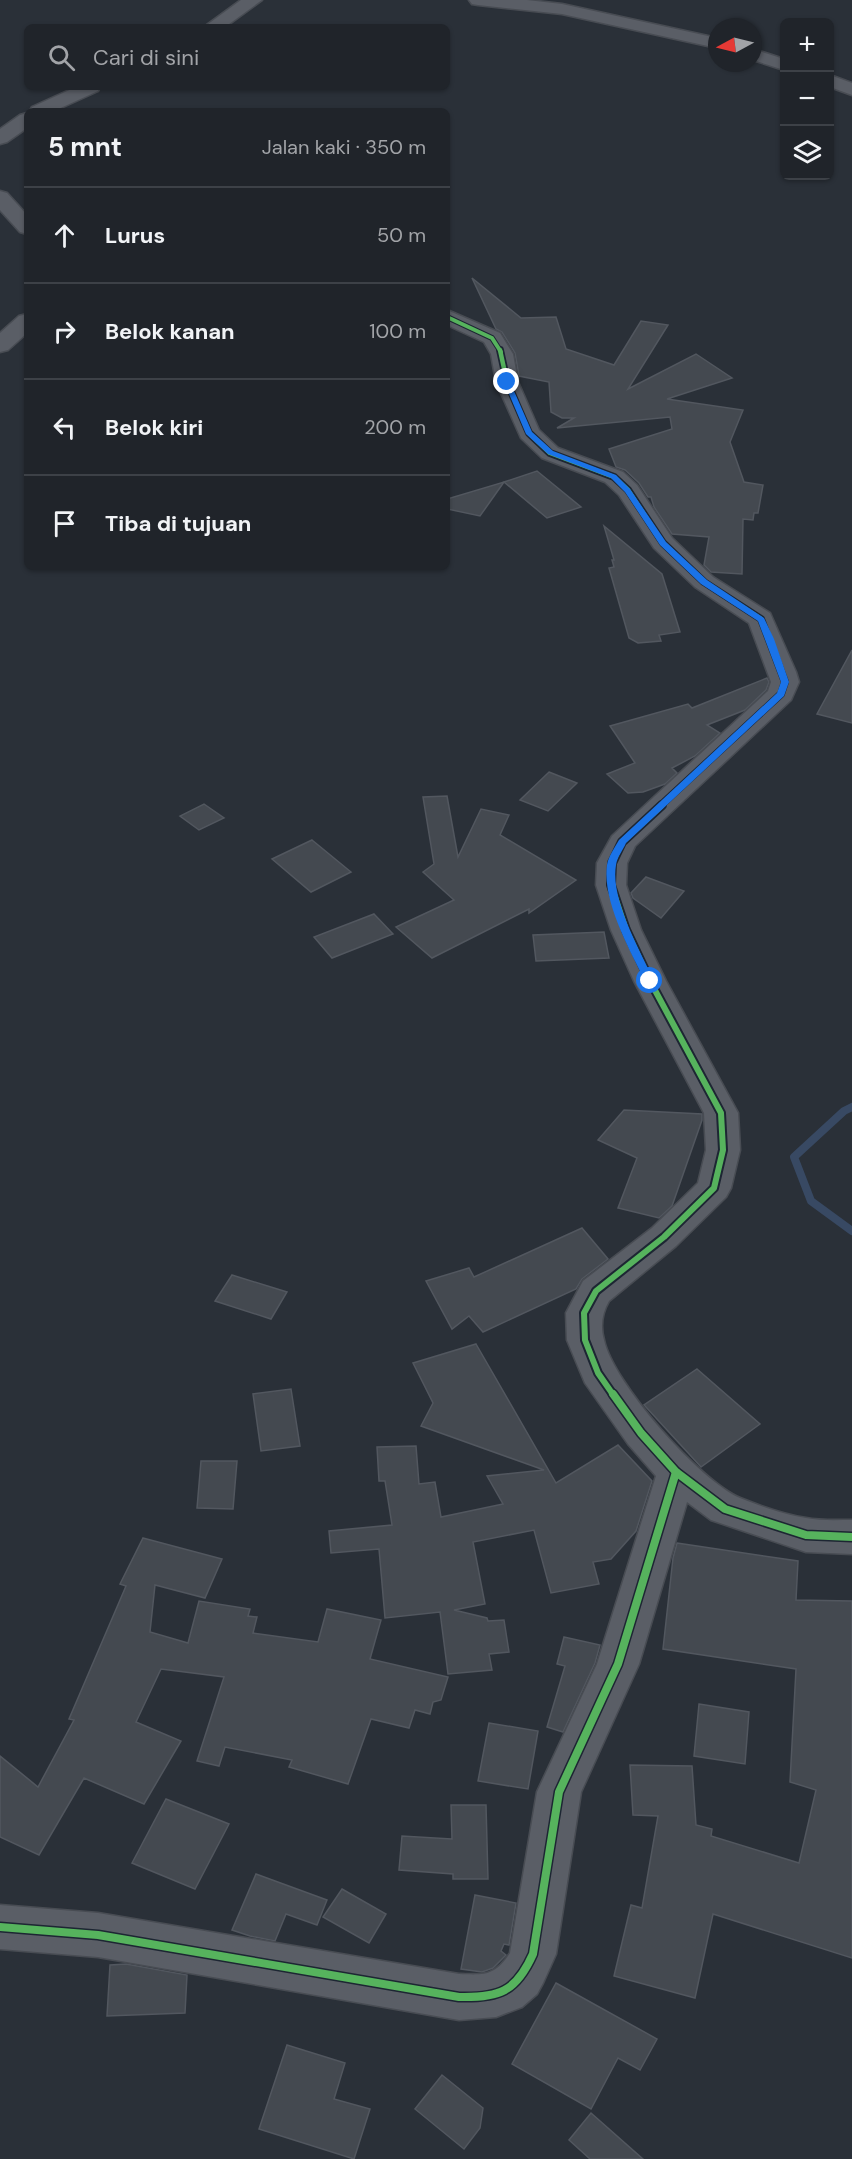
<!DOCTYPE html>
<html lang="id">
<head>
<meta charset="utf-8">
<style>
	:root { --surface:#20242a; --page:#282c32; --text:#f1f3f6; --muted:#a2a4a8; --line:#3d4147 }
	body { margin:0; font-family:"DM Sans",sans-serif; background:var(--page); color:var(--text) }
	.controls { position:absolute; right:18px; top:18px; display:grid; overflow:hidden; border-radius:9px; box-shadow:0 2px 4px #0004 }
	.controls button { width:54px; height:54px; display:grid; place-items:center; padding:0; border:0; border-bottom:2px solid var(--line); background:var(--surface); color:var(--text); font:30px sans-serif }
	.compass { position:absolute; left:708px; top:18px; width:54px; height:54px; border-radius:50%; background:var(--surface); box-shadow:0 2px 4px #0004; rotate:263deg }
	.stop { position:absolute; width:18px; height:18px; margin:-14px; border:4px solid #1a73e8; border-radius:50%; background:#fff }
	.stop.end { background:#1a73e8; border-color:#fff; box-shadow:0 2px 6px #0008 }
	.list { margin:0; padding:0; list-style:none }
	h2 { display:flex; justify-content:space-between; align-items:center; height:78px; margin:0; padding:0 24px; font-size:26px }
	h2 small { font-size:20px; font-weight:400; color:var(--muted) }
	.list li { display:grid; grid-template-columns:39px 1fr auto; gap:18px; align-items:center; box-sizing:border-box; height:96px; padding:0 24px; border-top:2px solid var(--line) }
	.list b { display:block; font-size:22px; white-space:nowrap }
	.list em { font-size:20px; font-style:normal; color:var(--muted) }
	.icon { flex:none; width:33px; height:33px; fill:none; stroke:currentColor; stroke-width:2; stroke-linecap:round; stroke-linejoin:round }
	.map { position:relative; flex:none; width:852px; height:2159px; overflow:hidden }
	.search { position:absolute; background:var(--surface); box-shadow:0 2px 4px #0004; left:24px; top:24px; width:426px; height:66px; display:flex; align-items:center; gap:15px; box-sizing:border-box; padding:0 21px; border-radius:9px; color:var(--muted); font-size:22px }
	.panel { position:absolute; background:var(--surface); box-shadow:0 2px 4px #0004; left:24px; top:108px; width:426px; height:462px; border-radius:9px }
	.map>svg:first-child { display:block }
</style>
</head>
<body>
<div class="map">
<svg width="852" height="2159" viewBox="0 0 852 2159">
	<rect width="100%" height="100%" fill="#2a3038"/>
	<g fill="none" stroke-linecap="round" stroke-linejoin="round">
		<polyline stroke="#384963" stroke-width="8" points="852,1107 844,1111 794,1157 811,1201 852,1231"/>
	</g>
	<g fill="#444950" stroke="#52575f" stroke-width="1.5">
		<polygon points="472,278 521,318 556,317 566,349 614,365 641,321 668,325 628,389 696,354 732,378 667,399 743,410 730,442 744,482 763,485 758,513 754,513 753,520 743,519 742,574 711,572 704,565 709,537 672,534 654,507 651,497 648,497 639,483 625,470 616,467 609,449 672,429 670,417 557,428 574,418 562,418 551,412 549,382 519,376 515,353 502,332 496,329"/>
		<polygon points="537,471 581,507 547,518 504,482"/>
		<polygon points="504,482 480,516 447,509 447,499"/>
		<polygon points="604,526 662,574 680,632 659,635 661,641 638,643 629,638 609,568 614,567 612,560 614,560"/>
		<polygon points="852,650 852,723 817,714"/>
		<polygon points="767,678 769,682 766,690 745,710 707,725 720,733 695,756 672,768 677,773 665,784 643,792 628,793 607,774 635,763 610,726 688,704 692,708"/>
		<polygon points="549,772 577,783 548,811 520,800"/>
		<polygon points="447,796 458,857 481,809 509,815 500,835 576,880 529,913 529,909 432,958 396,927 454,900 423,872 434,864 423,797"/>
		<polygon points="204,804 224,818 199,830 180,816"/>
		<polygon points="312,840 351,872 311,892 272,859"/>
		<polygon points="646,877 684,891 661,918 633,898 631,893"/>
		<polygon points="374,914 393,934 332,958 314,937"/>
		<polygon points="604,932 609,958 536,961 533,935"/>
		<polygon points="624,1110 702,1114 702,1120 672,1206 659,1218 618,1208 637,1158 598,1140"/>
		<polygon points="582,1228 608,1259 582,1279 576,1289 483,1332 469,1316 452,1329 426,1281 469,1268 474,1277"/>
		<polygon points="232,1275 287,1292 271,1319 215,1301"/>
		<polygon points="476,1344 556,1483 618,1445 652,1481 636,1531 611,1559 593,1562 599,1584 551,1593 534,1530 473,1542 485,1604 454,1610 487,1618 488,1621 504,1620 509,1652 489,1654 492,1670 448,1674 440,1612 385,1618 379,1549 331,1553 329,1531 392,1525 385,1481 379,1481 377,1447 416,1446 419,1484 435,1482 441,1517 503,1504 487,1476 544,1470 421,1426 433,1403 413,1363"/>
		<polygon points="697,1369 760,1424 701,1467 644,1405"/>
		<polygon points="291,1389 300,1446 261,1451 253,1394"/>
		<polygon points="201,1461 237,1461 233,1509 197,1508"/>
		<polygon points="143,1538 222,1559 205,1598 155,1585 150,1632 188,1643 199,1601 250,1609 248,1616 257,1617 253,1633 318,1642 327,1609 381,1620 370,1659 448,1677 441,1700 433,1702 430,1714 415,1710 409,1728 371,1719 348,1784 289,1767 292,1760 225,1747 219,1766 197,1761 224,1677 161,1669 136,1722 181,1741 144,1804 84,1778 39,1855 0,1837 0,1756 38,1787 74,1720 69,1719 126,1586 120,1584"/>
		<polygon points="677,1543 798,1561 796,1600 852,1601 852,1958 713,1914 695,1998 614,1976 631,1905 642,1908 658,1816 633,1815 630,1765 692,1766 696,1825 712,1829 711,1836 799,1863 816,1790 790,1782 796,1669 663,1649 673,1558"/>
		<polygon points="564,1637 600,1645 595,1663 563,1732 547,1727 565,1666 557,1664"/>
		<polygon points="699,1704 749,1712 745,1764 694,1756"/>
		<polygon points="489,1723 538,1731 528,1789 478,1781"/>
		<polygon points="166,1799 229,1824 195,1889 132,1863"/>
		<polygon points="451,1805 486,1805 488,1879 453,1879 453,1874 399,1870 402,1836 452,1839"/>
		<polygon points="256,1874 327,1900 317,1925 286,1914 275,1941 250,1936 232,1930"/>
		<polygon points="342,1889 386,1914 369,1943 323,1917"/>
		<polygon points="475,1895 516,1903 509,1945 504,1944 501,1951 506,1955 493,1968 482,1972 461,1969"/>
		<polygon points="126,1964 187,1975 185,2013 107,2016 110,1965"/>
		<polygon points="556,1983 657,2039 640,2070 618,2058 591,2109 512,2064"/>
		<polygon points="287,2045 345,2063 334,2099 370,2109 354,2159 259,2129"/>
		<polygon points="442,2075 483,2108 480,2128 464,2149 415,2109"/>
		<polygon points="591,2113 643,2159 590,2159 569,2140"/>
	</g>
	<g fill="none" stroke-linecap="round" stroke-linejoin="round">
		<g stroke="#484c53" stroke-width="3">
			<g id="minor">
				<polygon points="241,0 262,0 225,27 204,27"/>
				<polygon points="469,0 527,0 562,4 717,38 717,48 562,14 478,5 472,4"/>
				<polygon points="753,49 784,59 784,70 753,60"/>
				<polygon points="830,75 852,83 852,95 830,87"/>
				<polygon points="76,87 100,87 98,91 54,111 30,111 32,107"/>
				<polygon points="27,113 27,128 7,142 0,144 0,129 20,115"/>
				<polygon points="0,191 7,193 27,215 27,234 20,232 0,210"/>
				<path d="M 447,310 L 500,333 L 513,354 L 518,382 L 539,430 L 558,448 L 623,472 L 637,485 L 672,538 L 713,577 L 770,613 L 796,672 L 799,682 L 791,700 L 635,846 L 627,863 L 626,885 L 641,930 L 666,981 L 738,1113 L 740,1150 L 731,1188 L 726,1197 L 676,1246 L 609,1301 C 602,1313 600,1326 604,1340 C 613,1383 700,1481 740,1498 C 760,1506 785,1515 806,1518 C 821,1521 837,1520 852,1520 L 852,1554 L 806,1552 L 711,1520 L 687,1502 L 639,1664 L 581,1792 L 556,1954 L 543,1983 L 537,1994 L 522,2007 L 496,2017 L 459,2020 L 98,1957 L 0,1949 L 0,1905 L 98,1913 L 459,1974 C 485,1975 495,1976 510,1953 L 537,1792 L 597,1664 L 656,1476 L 628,1444 L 585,1383 L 567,1340 L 566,1313 L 583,1281 L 652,1228 L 698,1183 L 706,1150 L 704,1113 L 634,981 L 611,930 L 596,885 L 597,863 L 612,836 L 768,691 L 771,682 L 749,623 L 695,587 L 654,548 L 619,495 L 605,482 L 542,458 L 521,438 L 496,382 L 491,354 L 484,342 L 447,325 Z"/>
				<polygon points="27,314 27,333 8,350 0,352 0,333 19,316"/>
			</g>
		</g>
		<use href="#minor" fill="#5a5e66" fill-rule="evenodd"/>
		<g stroke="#1d2633" stroke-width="6">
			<polyline id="cycleway-far3" points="447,317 492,338 501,352"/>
		</g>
		<g stroke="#1d2633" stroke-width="8">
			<polyline id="cycleway-far2" points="500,350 507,382 529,433 550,453 614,477 628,490 663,543 704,582 761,619 785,682 781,694 660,806"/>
		</g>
		<g stroke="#1d2633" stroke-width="10">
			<polyline id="cycleway-far1" points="614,1396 598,1373 585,1340 584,1313 596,1291 664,1237 714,1188 723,1150 721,1113 650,981 626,930 611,885 612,863 622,842 662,805"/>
		</g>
		<g stroke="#1d2633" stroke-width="11">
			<g id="cycleway">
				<polyline points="613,1394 641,1433 676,1472 725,1509 806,1535 852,1537"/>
				<path d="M 0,1927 L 98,1935 L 459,1997 C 499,1998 516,1992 533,1954 L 559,1792 L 618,1664 L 676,1472"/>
			</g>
		</g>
		<use href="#cycleway-far3" stroke="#56b35d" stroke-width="4"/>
		<use href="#cycleway-far2" stroke="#56b35d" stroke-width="4.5"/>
		<use href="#cycleway-far1" stroke="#56b35d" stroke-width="6"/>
		<use href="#cycleway" stroke="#56b35d" stroke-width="8"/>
	</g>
	<path fill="#1a73e8" d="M 507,380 L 510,382 L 532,432 L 553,451 L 616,475 L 630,489 L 666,542 L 707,580 L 764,618 L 774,639 L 789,682 L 784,696 L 626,843 C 623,850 617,857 616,865 C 610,899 640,950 654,981 L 650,985 L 645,981 C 630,950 602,901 607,865 C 608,857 615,847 619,840 L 777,693 L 781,682 L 758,621 L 701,584 L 660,545 L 625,492 L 611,478 L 548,454 L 526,434 L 504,382 Z"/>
</svg>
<div class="controls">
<button>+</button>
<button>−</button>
<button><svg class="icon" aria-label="layers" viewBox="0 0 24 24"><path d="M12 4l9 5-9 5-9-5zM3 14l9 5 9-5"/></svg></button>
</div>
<svg class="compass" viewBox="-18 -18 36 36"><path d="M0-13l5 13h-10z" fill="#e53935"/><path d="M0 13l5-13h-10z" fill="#a2a4a8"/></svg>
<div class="stop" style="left:650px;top:981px"></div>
<div class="stop end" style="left:507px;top:382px"></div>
<div class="search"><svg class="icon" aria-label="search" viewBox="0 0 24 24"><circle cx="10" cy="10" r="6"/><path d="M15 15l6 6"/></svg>Cari di sini</div>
<section class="panel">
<h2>5 mnt<small>Jalan kaki · 350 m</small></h2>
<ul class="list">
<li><svg class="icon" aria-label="ahead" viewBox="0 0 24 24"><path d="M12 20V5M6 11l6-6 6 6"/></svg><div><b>Lurus</b></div><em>50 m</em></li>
<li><svg class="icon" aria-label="right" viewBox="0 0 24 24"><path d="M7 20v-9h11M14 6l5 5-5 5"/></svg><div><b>Belok kanan</b></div><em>100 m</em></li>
<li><svg class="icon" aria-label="left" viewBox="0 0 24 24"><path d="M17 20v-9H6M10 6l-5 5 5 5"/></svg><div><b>Belok kiri</b></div><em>200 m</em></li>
<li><svg class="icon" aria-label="arrive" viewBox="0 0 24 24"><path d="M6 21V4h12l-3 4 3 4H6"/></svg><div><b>Tiba di tujuan</b></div></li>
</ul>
</section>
</div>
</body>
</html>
